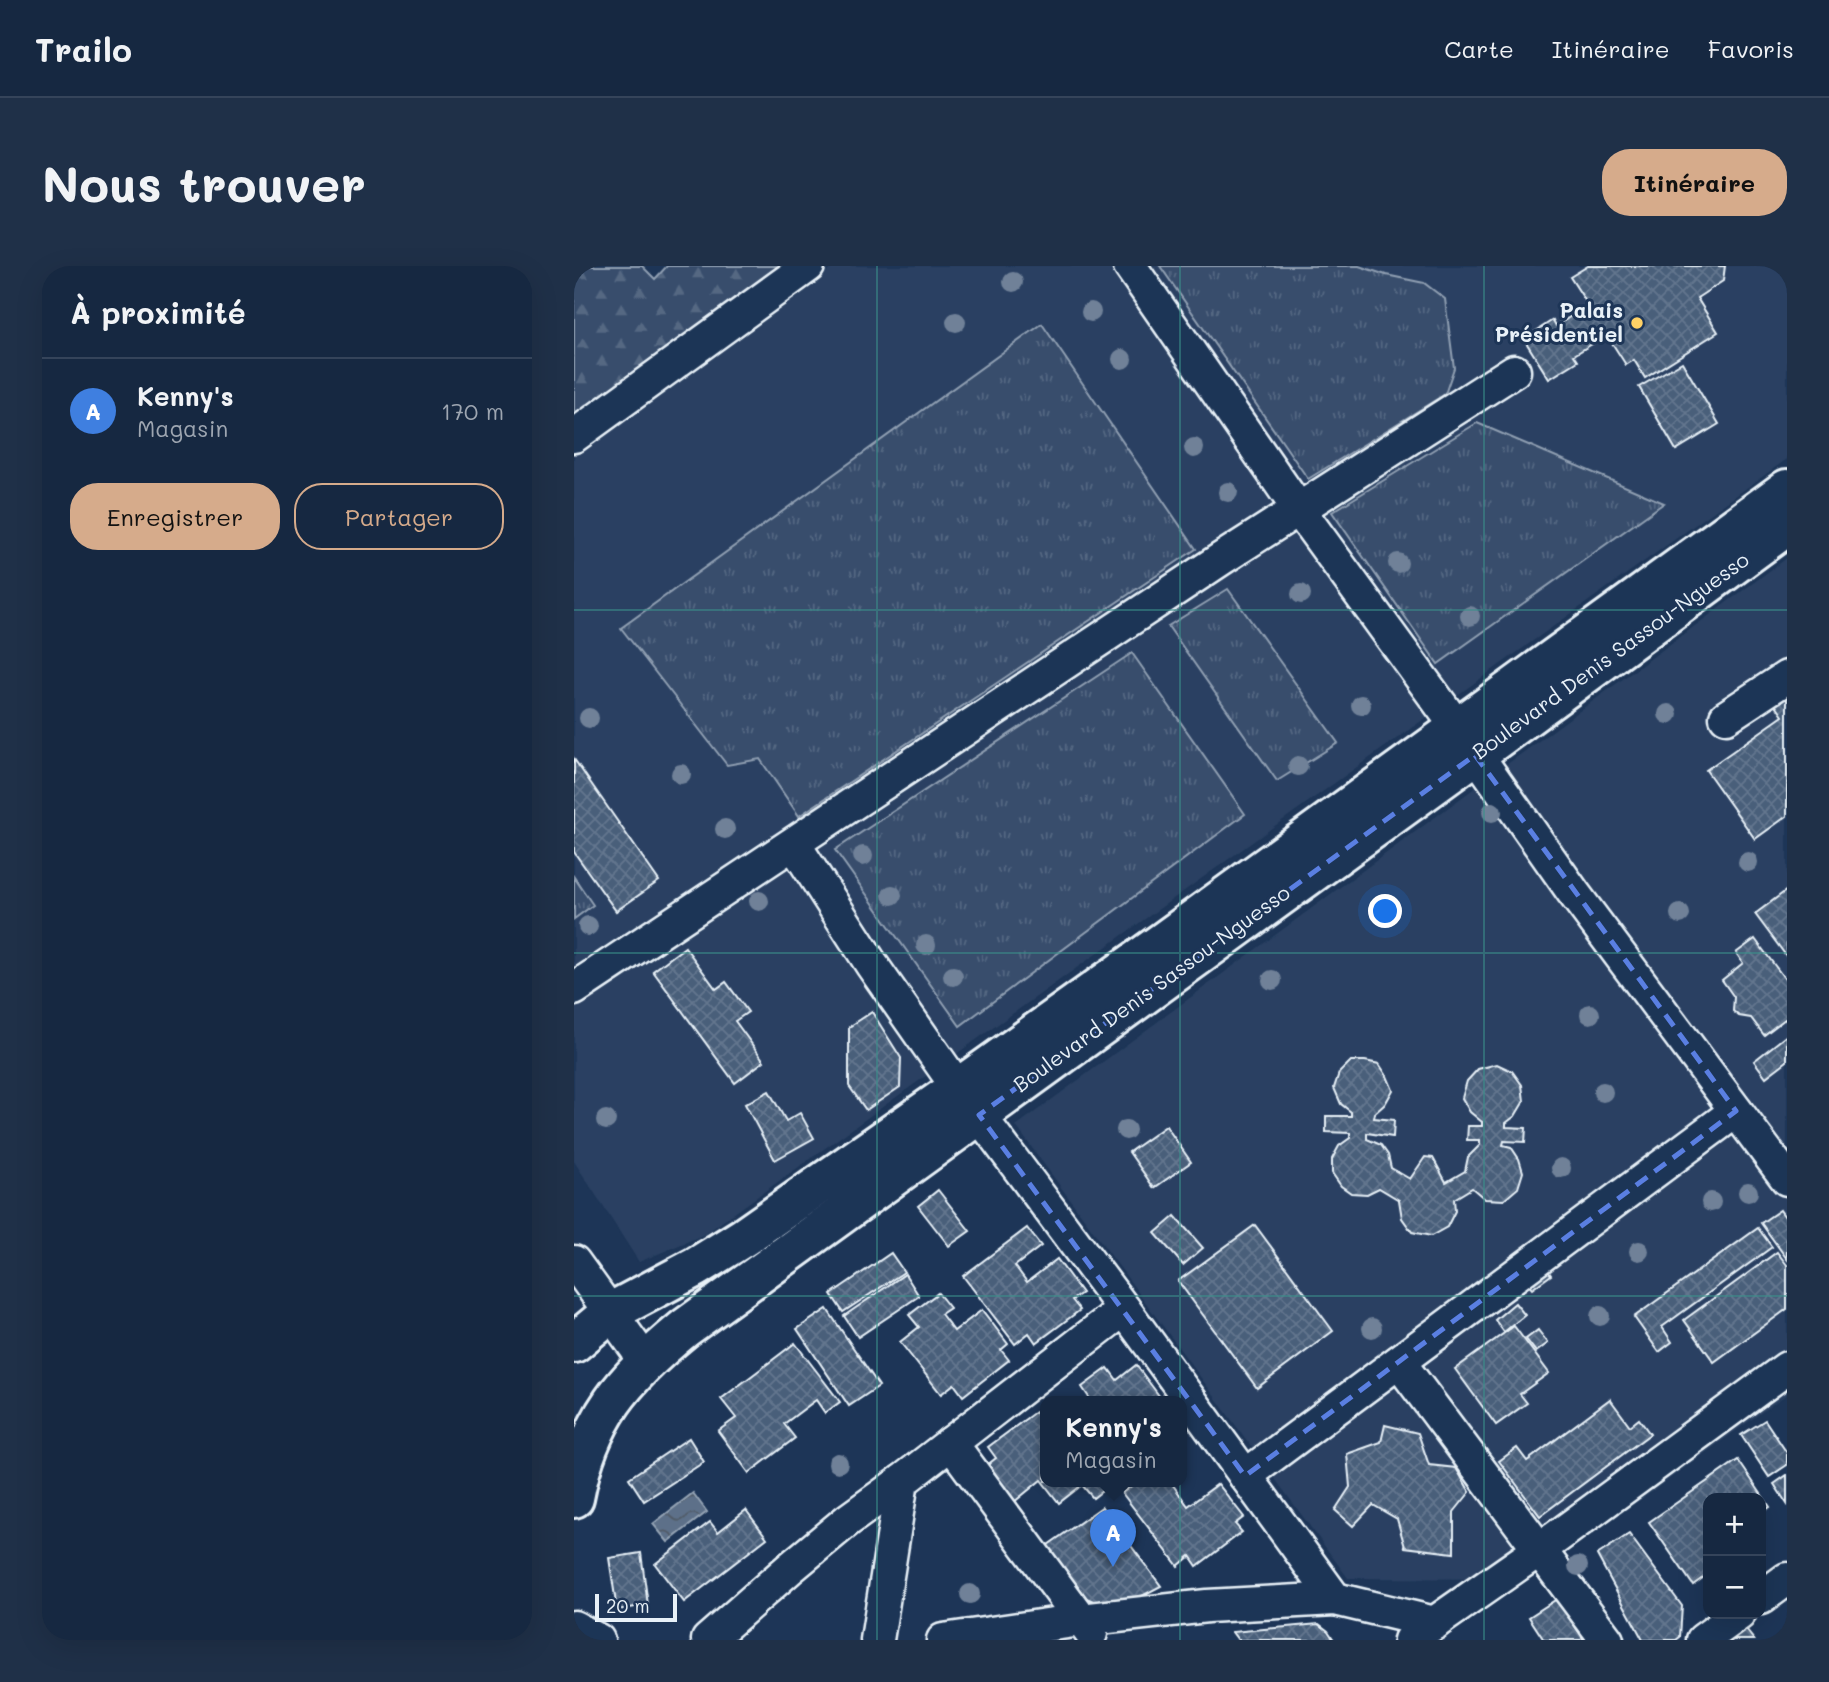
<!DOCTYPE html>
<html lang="fr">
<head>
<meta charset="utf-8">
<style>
	:root { --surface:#162841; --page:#1f3048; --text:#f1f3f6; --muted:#9ea6b1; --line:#35445a; --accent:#d6ab8b }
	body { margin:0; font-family:Mali,sans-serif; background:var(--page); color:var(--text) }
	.controls { position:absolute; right:21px; bottom:21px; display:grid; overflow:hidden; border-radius:14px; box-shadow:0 7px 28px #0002 }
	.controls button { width:63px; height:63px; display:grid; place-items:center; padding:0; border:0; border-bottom:2px solid var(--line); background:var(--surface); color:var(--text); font:35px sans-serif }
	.scale { position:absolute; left:21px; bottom:18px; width:82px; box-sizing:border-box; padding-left:7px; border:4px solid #e8f1f8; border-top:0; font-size:19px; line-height:24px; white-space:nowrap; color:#e8f1f8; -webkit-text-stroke:5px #1d3557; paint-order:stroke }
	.you { position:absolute; left:812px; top:646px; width:24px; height:24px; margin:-18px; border:5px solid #fff; border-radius:50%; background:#1a73e8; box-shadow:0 0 0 10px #1a73e833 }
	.badge { display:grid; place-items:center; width:46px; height:46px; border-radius:50%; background:var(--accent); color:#fff; font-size:23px; font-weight:700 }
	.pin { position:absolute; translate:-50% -58px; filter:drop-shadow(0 2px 4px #0008) }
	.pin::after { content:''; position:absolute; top:37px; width:24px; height:21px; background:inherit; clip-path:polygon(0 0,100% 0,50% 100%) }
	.popup { position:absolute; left:466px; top:1130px; width:147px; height:91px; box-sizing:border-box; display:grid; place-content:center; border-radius:14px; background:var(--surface); filter:drop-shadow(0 2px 5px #0005); font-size:23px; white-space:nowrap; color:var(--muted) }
	.popup b { font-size:26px; color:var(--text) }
	.popup::after { content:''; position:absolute; left:50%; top:100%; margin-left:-14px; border:14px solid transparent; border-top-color:var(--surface) }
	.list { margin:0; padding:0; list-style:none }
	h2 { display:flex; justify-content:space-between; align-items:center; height:91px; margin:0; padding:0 28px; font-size:30px }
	h2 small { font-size:23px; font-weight:400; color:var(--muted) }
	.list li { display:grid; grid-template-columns:46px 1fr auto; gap:21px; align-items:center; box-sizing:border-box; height:105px; padding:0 28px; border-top:2px solid var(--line) }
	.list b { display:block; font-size:26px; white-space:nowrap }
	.list p { margin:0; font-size:23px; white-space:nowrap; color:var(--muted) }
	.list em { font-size:23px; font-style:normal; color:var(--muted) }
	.actions { display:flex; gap:14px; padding:21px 28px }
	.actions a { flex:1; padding:16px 0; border:2px solid var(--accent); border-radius:28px; text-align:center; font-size:24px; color:var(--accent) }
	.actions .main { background:var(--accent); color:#111 }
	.map { position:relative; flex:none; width:1213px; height:1374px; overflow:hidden; border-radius:28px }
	header { display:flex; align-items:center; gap:42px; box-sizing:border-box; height:98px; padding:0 35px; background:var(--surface); border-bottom:2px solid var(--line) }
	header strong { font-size:33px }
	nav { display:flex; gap:38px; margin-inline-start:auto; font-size:24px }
	.intro { display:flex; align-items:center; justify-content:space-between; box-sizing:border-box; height:168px; padding:0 42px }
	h1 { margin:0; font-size:49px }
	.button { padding:18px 32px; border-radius:28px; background:var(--accent); color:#111; font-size:24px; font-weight:700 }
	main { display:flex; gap:42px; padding:0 42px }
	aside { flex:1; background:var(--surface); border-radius:28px; box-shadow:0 7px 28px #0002 }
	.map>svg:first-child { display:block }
</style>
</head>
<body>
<header>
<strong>Trailo</strong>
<nav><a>Carte</a><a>Itinéraire</a><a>Favoris</a></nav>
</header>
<div class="intro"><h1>Nous trouver</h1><a class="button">Itinéraire</a></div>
<main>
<aside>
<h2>À proximité<small></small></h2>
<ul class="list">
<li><span class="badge" style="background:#3f7fe0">A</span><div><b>Kenny's</b><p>Magasin</p></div><em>170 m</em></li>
</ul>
<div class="actions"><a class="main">Enregistrer</a><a>Partager</a></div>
</aside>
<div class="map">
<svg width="1213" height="1374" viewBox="0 0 1213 1374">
	<defs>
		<pattern id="grass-tufts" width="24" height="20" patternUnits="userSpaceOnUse" patternTransform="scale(1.75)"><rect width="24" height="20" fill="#374d6c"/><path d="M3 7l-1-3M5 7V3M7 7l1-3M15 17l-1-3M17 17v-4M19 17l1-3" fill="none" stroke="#546782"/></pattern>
		<pattern id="forest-firs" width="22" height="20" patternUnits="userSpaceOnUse" patternTransform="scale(1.75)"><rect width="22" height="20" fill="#374d6c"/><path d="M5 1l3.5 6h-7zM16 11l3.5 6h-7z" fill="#546782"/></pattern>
		<pattern id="water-waves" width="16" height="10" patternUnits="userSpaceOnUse" patternTransform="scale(1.75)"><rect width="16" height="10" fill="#5d7089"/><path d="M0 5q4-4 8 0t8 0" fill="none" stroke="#505a66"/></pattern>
		<pattern id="building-cross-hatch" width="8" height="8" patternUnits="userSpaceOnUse" patternTransform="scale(1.75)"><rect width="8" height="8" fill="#495e7a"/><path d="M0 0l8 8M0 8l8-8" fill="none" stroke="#63768e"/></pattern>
	</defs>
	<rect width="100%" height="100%" fill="#1d3557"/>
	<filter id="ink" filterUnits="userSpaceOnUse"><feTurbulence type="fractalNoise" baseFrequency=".0143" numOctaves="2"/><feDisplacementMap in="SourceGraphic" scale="14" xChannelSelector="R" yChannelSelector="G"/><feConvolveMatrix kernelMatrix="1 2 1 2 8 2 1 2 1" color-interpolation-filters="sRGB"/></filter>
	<g filter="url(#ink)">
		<g fill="#2a4162">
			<polygon points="261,0 1213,0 1213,193 131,968 65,996 0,895 0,187"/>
			<polygon points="1213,292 1213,1128 956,1313 774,1312 442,860"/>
		</g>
		<g fill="url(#grass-tufts)" stroke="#909fb2" stroke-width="2">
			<polygon points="586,0 785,0 812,9 850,17 871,33 880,102 871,128 734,213"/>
			<polygon points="468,58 622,283 225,550 186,493 153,499 47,362"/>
			<polygon points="903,157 1090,237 864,398 758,246"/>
			<polygon points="654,323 764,477 703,515 594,360"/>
			<polygon points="558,387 671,548 386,760 261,584"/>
			<polygon points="0,611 19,639 0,653"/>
		</g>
		<polygon fill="url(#forest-firs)" stroke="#909fb2" stroke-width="2" points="0,0 68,0 81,13 93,0 206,0 0,150"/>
		<polygon fill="url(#water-waves)" stroke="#95a4b5" stroke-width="2" points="119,1227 133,1246 94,1276 79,1258"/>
		<g fill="url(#building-cross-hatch)" stroke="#e8f1f8" stroke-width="2">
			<polygon points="1014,0 1151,0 1149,15 1123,32 1144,66 1071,112 1060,94 1052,99 1033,69 1000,89 1004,95 975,113 950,73 979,54 982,60 1014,39 996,11"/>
			<polygon points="1108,96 1145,158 1102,184 1065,121"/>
			<polygon points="1213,414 1213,550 1181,573 1132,504 1209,450 1194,428"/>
			<polygon points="0,493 85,615 42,645 0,586"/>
			<polygon points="1213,624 1213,691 1181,648"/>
			<polygon points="1181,673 1213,716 1213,756 1211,753 1190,769 1177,752 1165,750 1159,745 1160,731 1148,714 1169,697 1162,687"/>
			<polygon points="111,681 142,723 152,716 174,746 161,755 190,795 161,817 79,705"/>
			<polygon points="298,746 327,792 326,821 292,844 275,820 275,761"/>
			<polygon points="1213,769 1213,795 1192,811 1180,795"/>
			<polygon points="777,795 791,795 805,798 813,810 819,824 811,838 801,847 800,852 820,854 819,871 793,867 793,873 807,879 814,889 817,902 836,913 851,891 859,892 872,916 891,905 894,891 906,879 906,874 893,874 894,860 908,860 908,856 896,846 888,832 893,815 904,803 923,798 938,805 948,819 950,835 941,850 932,857 932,861 952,862 951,876 930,875 929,879 937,881 945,893 949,906 944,922 930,934 911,933 898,922 880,933 881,945 873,961 857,970 838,966 828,952 825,934 805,922 793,928 777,927 767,920 758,907 758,893 765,880 776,872 776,867 752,866 752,850 777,850 777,846 767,838 760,822 765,807"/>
			<polygon points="195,825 212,855 226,847 240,872 201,894 171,838"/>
			<polygon points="592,860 617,896 580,922 555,886"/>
			<polygon points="364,924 396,965 375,980 344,940"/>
			<polygon points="1206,944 1213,954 1213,993 1187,957"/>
			<polygon points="601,950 629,982 609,999 581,967"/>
			<polygon points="681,959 759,1065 683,1122 604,1015"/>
			<polygon points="453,962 467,980 441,1000 453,1016 483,993 508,1027 498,1034 506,1044 462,1077 455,1067 441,1078 389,1010"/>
			<polygon points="1184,962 1198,981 1088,1061 1098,1076 1085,1086 1060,1051"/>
			<polygon points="1203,986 1213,999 1213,1043 1140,1096 1110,1054"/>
			<polygon points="317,987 330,1006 269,1046 257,1028"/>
			<polygon points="971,1000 977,1009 958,1023 951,1015"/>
			<polygon points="331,1008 345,1030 284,1071 270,1050"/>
			<polygon points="364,1027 376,1042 367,1048 380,1065 408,1044 434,1078 427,1084 435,1094 389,1130 380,1118 367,1128 326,1076 345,1061 335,1049"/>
			<polygon points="941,1037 951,1049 930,1066 921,1054"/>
			<polygon points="253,1043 305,1120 275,1140 223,1063"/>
			<polygon points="940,1060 975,1107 946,1128 953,1137 922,1159 881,1103"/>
			<polygon points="964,1064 974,1077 962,1086 952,1073"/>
			<polygon points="221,1077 266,1136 251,1147 242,1134 210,1158 221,1172 175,1207 144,1165 162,1152 147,1133"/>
			<polygon points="562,1099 589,1135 513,1135 516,1133 508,1121 534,1102 543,1114"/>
			<polygon points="1036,1133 1056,1160 1065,1153 1076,1168 966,1250 925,1195 943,1182 953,1195"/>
			<polygon points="461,1146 471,1157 471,1215 535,1215 537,1218 519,1232 508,1219 485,1237 467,1214 440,1236 412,1200 422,1192 414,1181"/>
			<polygon points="1191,1154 1213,1187 1213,1199 1195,1211 1167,1169"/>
			<polygon points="811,1159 844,1167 855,1199 882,1202 896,1226 880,1246 880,1287 831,1281 823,1253 799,1239 779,1260 761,1244 776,1221 773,1188 807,1176"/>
			<polygon points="115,1172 130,1196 70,1235 55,1212"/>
			<polygon points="1164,1194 1196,1241 1187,1247 1187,1232 1134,1232 1134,1308 1119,1319 1075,1256"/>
			<polygon points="1213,1209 1213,1238 1200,1218"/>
			<polygon points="564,1215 596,1215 614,1240 644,1218 670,1251 661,1258 668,1266 623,1300 616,1290 604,1300 548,1227"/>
			<polygon points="528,1241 587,1320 564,1332 522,1336 493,1324 464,1286"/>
			<polygon points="172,1244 193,1272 110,1336 81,1298 136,1256 144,1266"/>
			<polygon points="1055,1268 1108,1340 1106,1371 1102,1374 1069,1374 1023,1289"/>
			<polygon points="67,1287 74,1339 43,1344 35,1292"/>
			<polygon points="983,1333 1010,1374 970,1374 955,1351"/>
			<polygon points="745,1358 754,1365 760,1374 664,1374 658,1366"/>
			<polygon points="1169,1360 1180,1374 1152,1374"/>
		</g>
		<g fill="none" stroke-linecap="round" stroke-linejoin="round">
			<g stroke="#e8f1f8" stroke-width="37">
				<g id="minor">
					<polyline points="556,0 725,244 883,461 999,626 1213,913"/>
					<polyline points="0,170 234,0"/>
					<polyline points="1152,451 1213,411"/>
					<polyline points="220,578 298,699 384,822"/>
					<polyline points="0,723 647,293 940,105"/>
					<polyline points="405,849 550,1043 761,1333"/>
					<polyline points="0,996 72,1096"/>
					<polyline points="825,1096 1033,1374"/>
					<polyline points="377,1177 517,1367"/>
					<polyline points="671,1210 1162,845"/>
					<polyline points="1187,1332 1213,1313"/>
					<polyline points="0,1361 24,1374"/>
					<polyline points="134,1374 215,1303 274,1254 328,1215 550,1043"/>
					<polyline points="303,1374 328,1215"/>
					<polyline points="369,1374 507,1354 633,1340 761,1333 861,1357"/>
					<polyline points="836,1374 965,1284 1213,1102"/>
					<polyline points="1129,1374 1165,1348"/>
				</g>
			</g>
			<g stroke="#e8f1f8" stroke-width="44">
				<g id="major">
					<polyline points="0,1077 37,1046 122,1001 170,971 384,822 590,675 1213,223"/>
					<path d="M 0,1232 C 15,1152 50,1112 111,1062 L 901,489 L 1213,260"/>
				</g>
			</g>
			<use href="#minor" stroke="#1d3557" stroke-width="32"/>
			<use href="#major" stroke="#1d3557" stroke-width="38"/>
		</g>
		<g fill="#708198">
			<circle cx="439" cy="16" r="10"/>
			<circle cx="517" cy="46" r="10"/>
			<circle cx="382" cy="56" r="10"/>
			<circle cx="548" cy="93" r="10"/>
			<circle cx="620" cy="182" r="10"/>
			<circle cx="654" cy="226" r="10"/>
			<circle cx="824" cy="297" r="10"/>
			<circle cx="727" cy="328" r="10"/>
			<circle cx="896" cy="350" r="10"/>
			<circle cx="787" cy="439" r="10"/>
			<circle cx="1094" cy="448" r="10"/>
			<circle cx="15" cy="452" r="10"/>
			<circle cx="724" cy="500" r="10"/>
			<circle cx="107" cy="508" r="10"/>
			<circle cx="918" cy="546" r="10"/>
			<circle cx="151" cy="563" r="10"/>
			<circle cx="289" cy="590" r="10"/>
			<circle cx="1174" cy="596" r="10"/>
			<circle cx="318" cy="629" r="10"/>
			<circle cx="185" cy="635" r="10"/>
			<circle cx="1106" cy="648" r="10"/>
			<circle cx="14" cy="660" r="10"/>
			<circle cx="352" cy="679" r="10"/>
			<circle cx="379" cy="710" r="10"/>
			<circle cx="698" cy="714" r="10"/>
			<circle cx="1016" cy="748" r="10"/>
			<circle cx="1029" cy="826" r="10"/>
			<circle cx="32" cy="854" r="10"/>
			<circle cx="552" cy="864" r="10"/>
			<circle cx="987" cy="902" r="10"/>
			<circle cx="1174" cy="926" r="10"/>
			<circle cx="1137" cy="936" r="10"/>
			<circle cx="1065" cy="985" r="10"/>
			<circle cx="1026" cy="1050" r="10"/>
			<circle cx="798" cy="1062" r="10"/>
			<circle cx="264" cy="1197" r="10"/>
			<circle cx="1004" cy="1300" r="10"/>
			<circle cx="396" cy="1328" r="10"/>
		</g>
	</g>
	<path fill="none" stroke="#5a7fe2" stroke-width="5" stroke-dasharray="14 9" stroke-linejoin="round" d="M 901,489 L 1162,845 L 671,1210 L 405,849 Z"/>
	<path fill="none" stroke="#3a8f8a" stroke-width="2" stroke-opacity="0.55" d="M 303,0 L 303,1374M 606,0 L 606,1374M 910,0 L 910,1374M 0,344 L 1213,344M 0,687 L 1213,687M 0,1030 L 1213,1030"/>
	<circle fill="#ffd166" stroke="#1d3557" stroke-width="2.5" cx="1063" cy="57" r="7"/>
	<g text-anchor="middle" stroke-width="6" stroke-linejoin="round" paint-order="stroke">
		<g font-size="21" font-weight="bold" fill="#e8f1f8" stroke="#1d3557" text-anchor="end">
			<text x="1049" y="52">Palais<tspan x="1049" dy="24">Présidentiel</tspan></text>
		</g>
		<g font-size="21" fill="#e8f1f8" stroke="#1d3557">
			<text transform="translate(1037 390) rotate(-36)" y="7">Boulevard Denis Sassou-Nguesso</text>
			<text transform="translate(578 723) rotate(-36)" y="7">Boulevard Denis Sassou-Nguesso</text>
		</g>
	</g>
</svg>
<div class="controls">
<button>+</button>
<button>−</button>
</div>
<div class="scale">20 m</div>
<div class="you"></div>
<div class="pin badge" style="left:539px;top:1301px;background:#3f7fe0">A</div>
<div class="popup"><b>Kenny's</b>Magasin</div>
</div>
</main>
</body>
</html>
